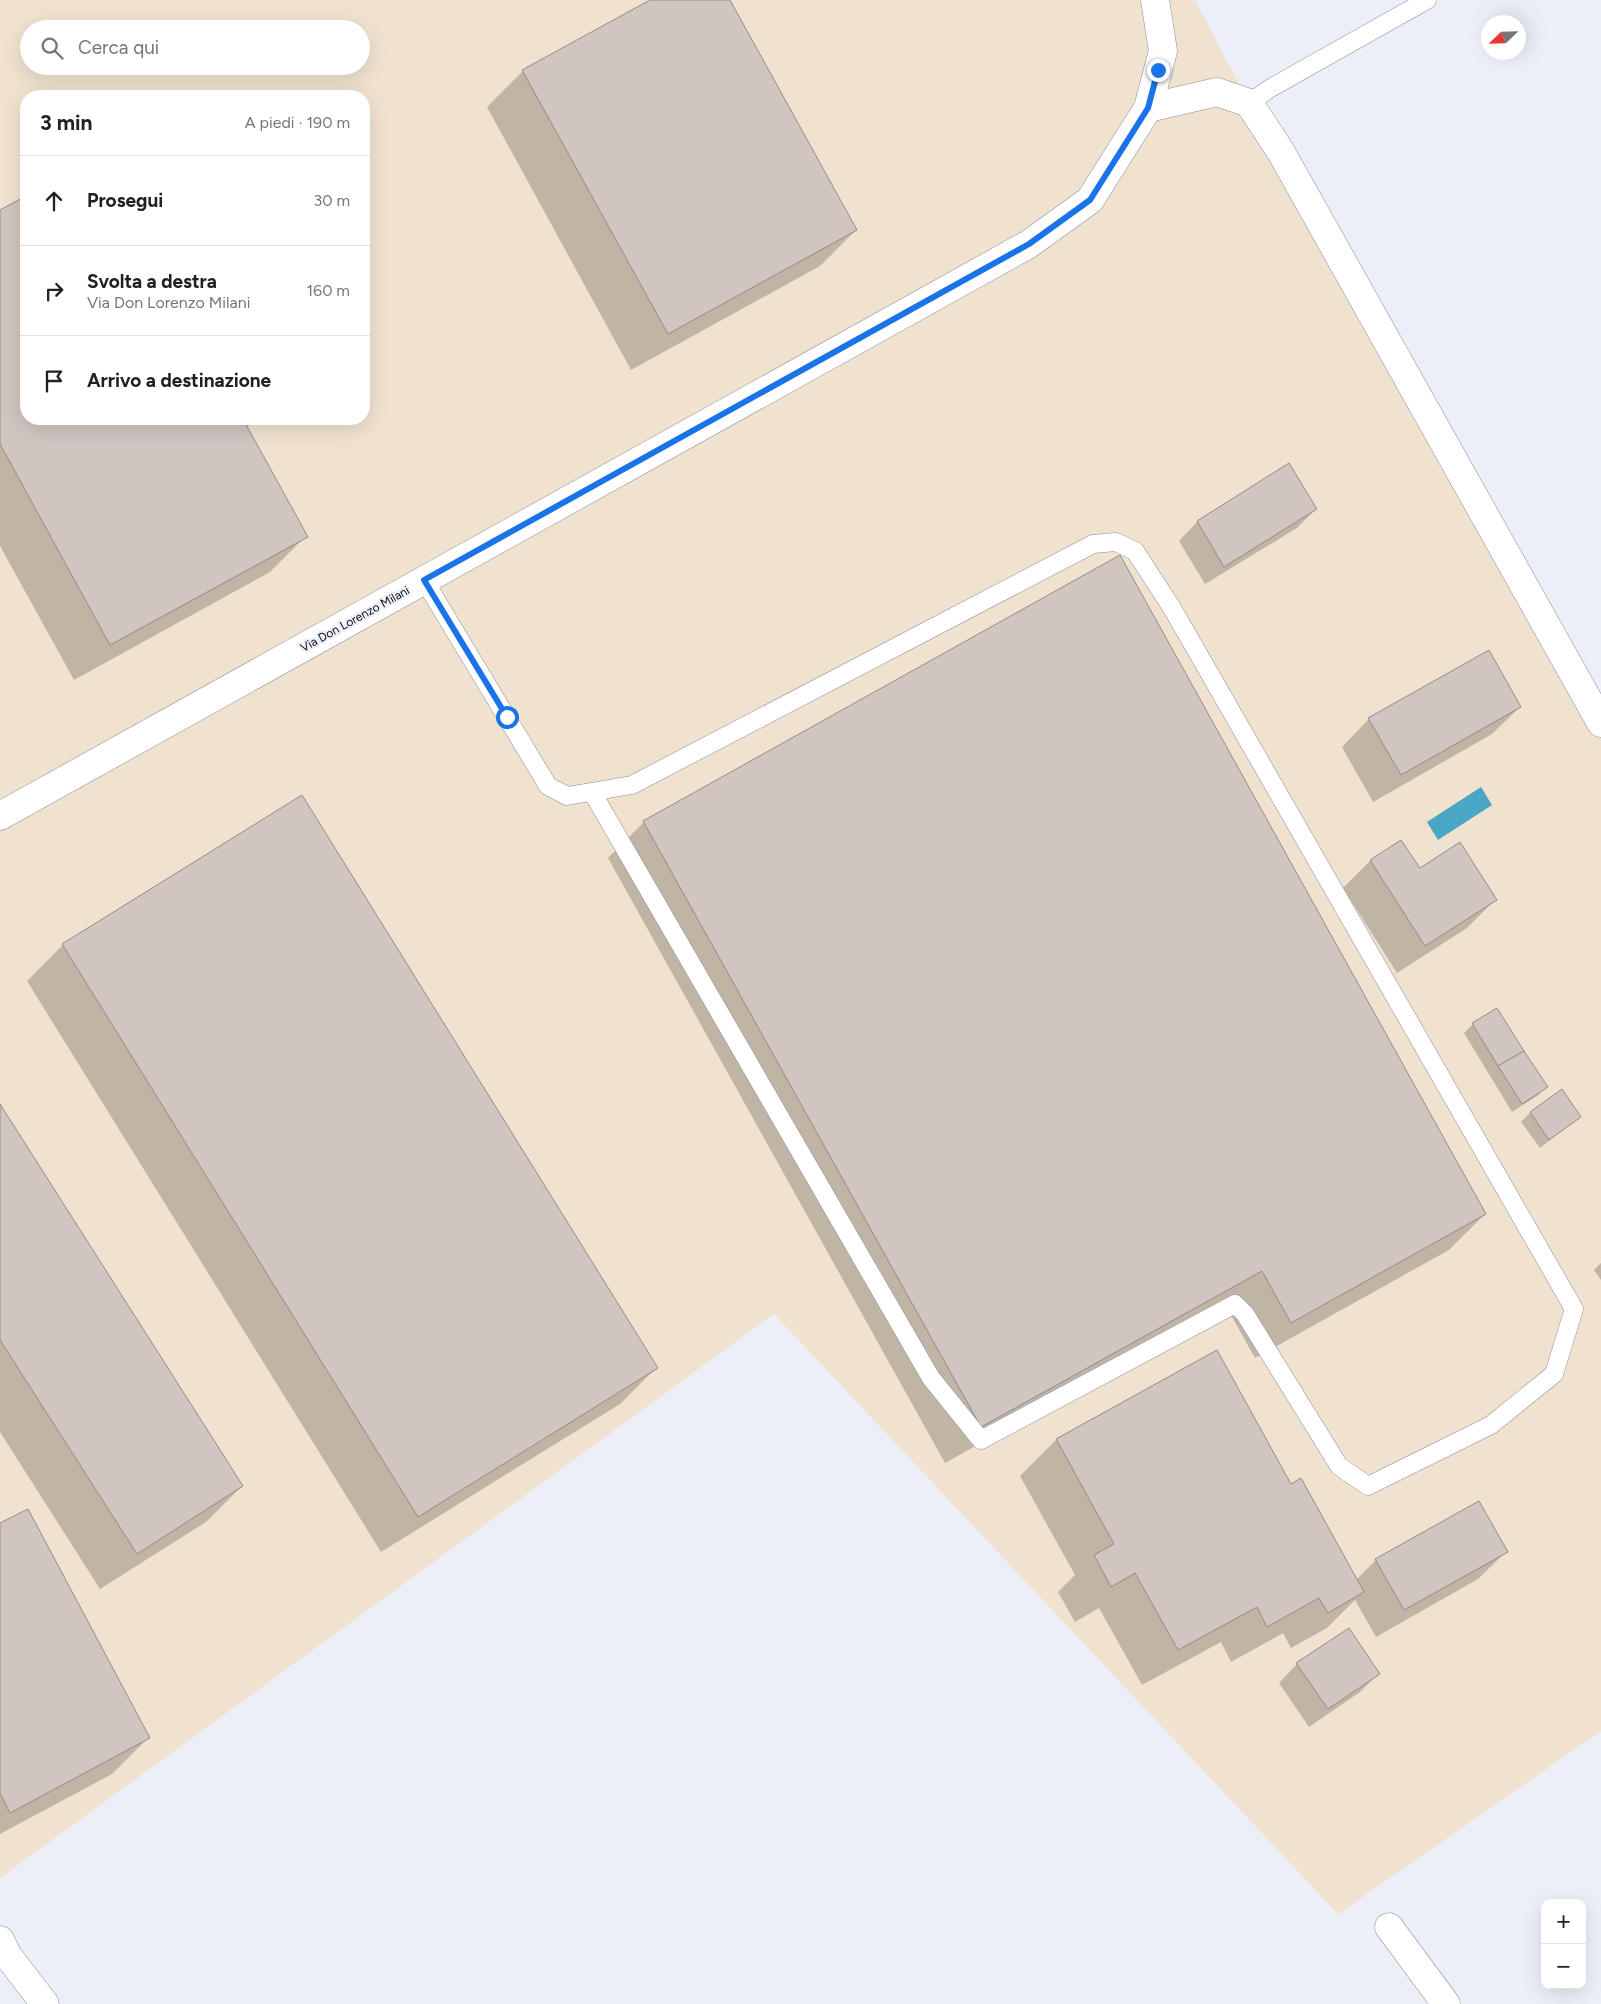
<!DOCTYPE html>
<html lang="it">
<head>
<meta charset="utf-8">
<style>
	:root { --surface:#fff; --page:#f6f6f6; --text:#202124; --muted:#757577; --line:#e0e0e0 }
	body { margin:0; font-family:Figtree,sans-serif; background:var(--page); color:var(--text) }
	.controls { position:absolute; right:15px; bottom:15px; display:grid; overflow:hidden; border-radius:10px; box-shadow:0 5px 20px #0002 }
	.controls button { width:45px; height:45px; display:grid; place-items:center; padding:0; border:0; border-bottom:1px solid var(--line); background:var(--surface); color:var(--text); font:25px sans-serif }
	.compass { position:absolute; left:1481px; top:15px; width:45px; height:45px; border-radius:50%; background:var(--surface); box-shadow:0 5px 20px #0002; rotate:247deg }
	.stop { position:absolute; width:15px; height:15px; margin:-11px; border:4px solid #1a73e8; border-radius:50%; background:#fff }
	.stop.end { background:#1a73e8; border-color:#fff; box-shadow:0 1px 5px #0008 }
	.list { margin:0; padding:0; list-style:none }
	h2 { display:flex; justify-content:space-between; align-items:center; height:65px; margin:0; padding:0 20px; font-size:21px }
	h2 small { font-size:16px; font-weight:400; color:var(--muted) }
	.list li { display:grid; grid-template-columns:32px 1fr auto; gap:15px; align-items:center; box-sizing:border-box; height:90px; padding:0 20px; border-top:1px solid var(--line) }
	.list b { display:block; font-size:19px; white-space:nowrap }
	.list p { margin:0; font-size:16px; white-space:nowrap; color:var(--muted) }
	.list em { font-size:16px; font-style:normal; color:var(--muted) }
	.icon { flex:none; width:28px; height:28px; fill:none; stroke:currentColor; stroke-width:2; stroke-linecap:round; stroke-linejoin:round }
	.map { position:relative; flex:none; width:1601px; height:2004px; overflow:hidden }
	.search { position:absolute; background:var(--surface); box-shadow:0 5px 20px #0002; left:20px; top:20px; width:350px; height:55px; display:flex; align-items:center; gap:12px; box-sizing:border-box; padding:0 18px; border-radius:28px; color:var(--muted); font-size:19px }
	.panel { position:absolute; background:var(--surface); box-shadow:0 5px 20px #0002; left:20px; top:90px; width:350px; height:335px; border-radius:20px }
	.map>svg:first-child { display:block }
</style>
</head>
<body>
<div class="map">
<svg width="1601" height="2004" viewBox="0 0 1601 2004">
	<rect width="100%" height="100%" fill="#eceef8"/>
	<path fill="#f1e2cf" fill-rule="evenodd" d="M 0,0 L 1195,0 L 1249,103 L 1601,726 L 1601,1731 L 1338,1914 L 774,1314 L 0,1878 ZM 29,29 L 361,29 L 361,66 L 29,66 ZM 26,96 L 364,96 L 364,419 L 26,419 Z"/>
	<polygon fill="#49a6c4" points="1481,787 1492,805 1438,840 1427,822"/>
	<g fill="#0003">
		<polygon points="652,0 729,0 856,230 820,266 631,370 487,107 523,71"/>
		<polygon points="26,197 26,419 261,419 246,427 306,536 270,572 74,680 0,546 0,212"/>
		<polygon points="1289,465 1316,509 1297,528 1205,584 1179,541 1197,522"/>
		<polygon points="1520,707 1492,734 1373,802 1342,747 1369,719"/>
		<polygon points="644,822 1485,1214 1449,1250 1255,1358 1226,1306 945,1463 608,858"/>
		<polygon points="1401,841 1419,869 1495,900 1467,928 1397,973 1343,888 1370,861"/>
		<polygon points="63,945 656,1368 620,1404 381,1552 27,981"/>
		<polygon points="1473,1024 1546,1087 1537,1096 1512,1112 1464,1033"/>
		<polygon points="0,1106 242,1486 206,1522 100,1589 0,1432"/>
		<polygon points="1530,1113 1580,1116 1540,1148 1521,1122"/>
		<polygon points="1601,1263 1601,1280 1594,1270"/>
		<polygon points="1216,1352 1290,1486 1356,1580 1376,1560 1506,1552 1478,1579 1376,1637 1355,1600 1327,1628 1291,1648 1283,1633 1231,1662 1221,1642 1142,1685 1099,1608 1075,1622 1058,1592 1075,1575 1020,1476 1056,1440"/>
		<polygon points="0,1525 148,1738 112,1774 0,1834"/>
		<polygon points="1297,1664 1379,1673 1360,1692 1309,1727 1279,1683"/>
	</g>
	<g fill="#d0c5c1" stroke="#958b87">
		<polygon points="650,0 730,0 857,230 668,334 522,70"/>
		<polygon points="26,196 26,419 243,419 308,537 110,645 0,444 0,210"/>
		<polygon points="1289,463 1317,509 1224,567 1197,521"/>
		<polygon points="1120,555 1486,1214 1291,1323 1262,1271 981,1427 643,821"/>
		<polygon points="1489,650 1521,707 1401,775 1368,718"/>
		<polygon points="302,795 658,1368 418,1517 62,944"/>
		<polygon points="1401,840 1420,868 1460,842 1497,900 1425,946 1370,860"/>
		<polygon points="1497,1008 1524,1051 1498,1066 1472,1023"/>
		<polygon points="1524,1051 1548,1087 1522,1104 1498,1066"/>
		<polygon points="1562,1089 1581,1117 1549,1140 1530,1112"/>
		<polygon points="0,1104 243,1486 137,1554 0,1340"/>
		<polygon points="1217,1350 1291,1484 1301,1478 1364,1592 1328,1613 1319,1598 1267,1627 1257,1607 1178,1650 1135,1573 1111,1587 1094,1555 1114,1544 1056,1439"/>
		<polygon points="1479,1501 1508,1552 1404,1610 1375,1559"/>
		<polygon points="28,1509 150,1738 10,1813 0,1793 0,1523"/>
		<polygon points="1349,1628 1380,1674 1328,1709 1296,1663"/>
	</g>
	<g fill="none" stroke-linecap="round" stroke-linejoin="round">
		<g stroke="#8c8f98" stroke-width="19">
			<g id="service">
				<polyline points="1249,103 1269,89 1427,0"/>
				<polyline points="424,580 548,786 567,796 632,785 1093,544 1116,542 1135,551 1172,608 1574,1309 1554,1374 1491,1425 1368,1486 1339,1466 1245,1314 1235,1304 981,1440 931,1378 592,792"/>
			</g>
		</g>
		<g stroke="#8c8f98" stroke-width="29">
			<g id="minor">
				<polyline points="1148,108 1217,92 1249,103 1281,152 1601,723"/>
				<polyline points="0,816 1029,244 1090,200 1148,108 1163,51 1155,0"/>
				<polyline points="1389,1927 1446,2004"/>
				<polyline points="0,1940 8,1956 45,2004"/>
			</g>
		</g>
		<use href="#service" stroke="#fff" stroke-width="18"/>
		<use href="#minor" stroke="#fff" stroke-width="28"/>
	</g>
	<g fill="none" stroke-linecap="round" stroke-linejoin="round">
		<polyline stroke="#1a73e8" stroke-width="6" points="507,717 424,580 1029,244 1090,200 1148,108 1158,70"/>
	</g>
	<g text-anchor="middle" stroke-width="4.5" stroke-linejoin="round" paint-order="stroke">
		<g font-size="12" fill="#0c0c10" stroke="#eceef8">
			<text transform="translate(355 619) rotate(-29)" y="4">Via Don Lorenzo Milani</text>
		</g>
	</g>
</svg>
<div class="controls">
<button>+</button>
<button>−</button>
</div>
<svg class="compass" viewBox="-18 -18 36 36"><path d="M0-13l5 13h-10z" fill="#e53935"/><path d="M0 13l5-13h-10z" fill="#757577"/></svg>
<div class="stop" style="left:507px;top:717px"></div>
<div class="stop end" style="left:1158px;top:70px"></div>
<div class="search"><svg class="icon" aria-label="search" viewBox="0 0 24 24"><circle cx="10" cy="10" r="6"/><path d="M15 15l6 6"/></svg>Cerca qui</div>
<section class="panel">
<h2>3 min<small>A piedi · 190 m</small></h2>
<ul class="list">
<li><svg class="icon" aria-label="ahead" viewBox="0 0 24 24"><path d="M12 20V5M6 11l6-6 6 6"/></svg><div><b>Prosegui</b></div><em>30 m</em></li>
<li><svg class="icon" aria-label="right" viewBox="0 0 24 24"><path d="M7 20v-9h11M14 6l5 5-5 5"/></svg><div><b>Svolta a destra</b><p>Via Don Lorenzo Milani</p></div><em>160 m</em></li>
<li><svg class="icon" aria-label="arrive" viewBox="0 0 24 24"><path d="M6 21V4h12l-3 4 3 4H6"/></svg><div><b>Arrivo a destinazione</b></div></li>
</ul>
</section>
</div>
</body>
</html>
